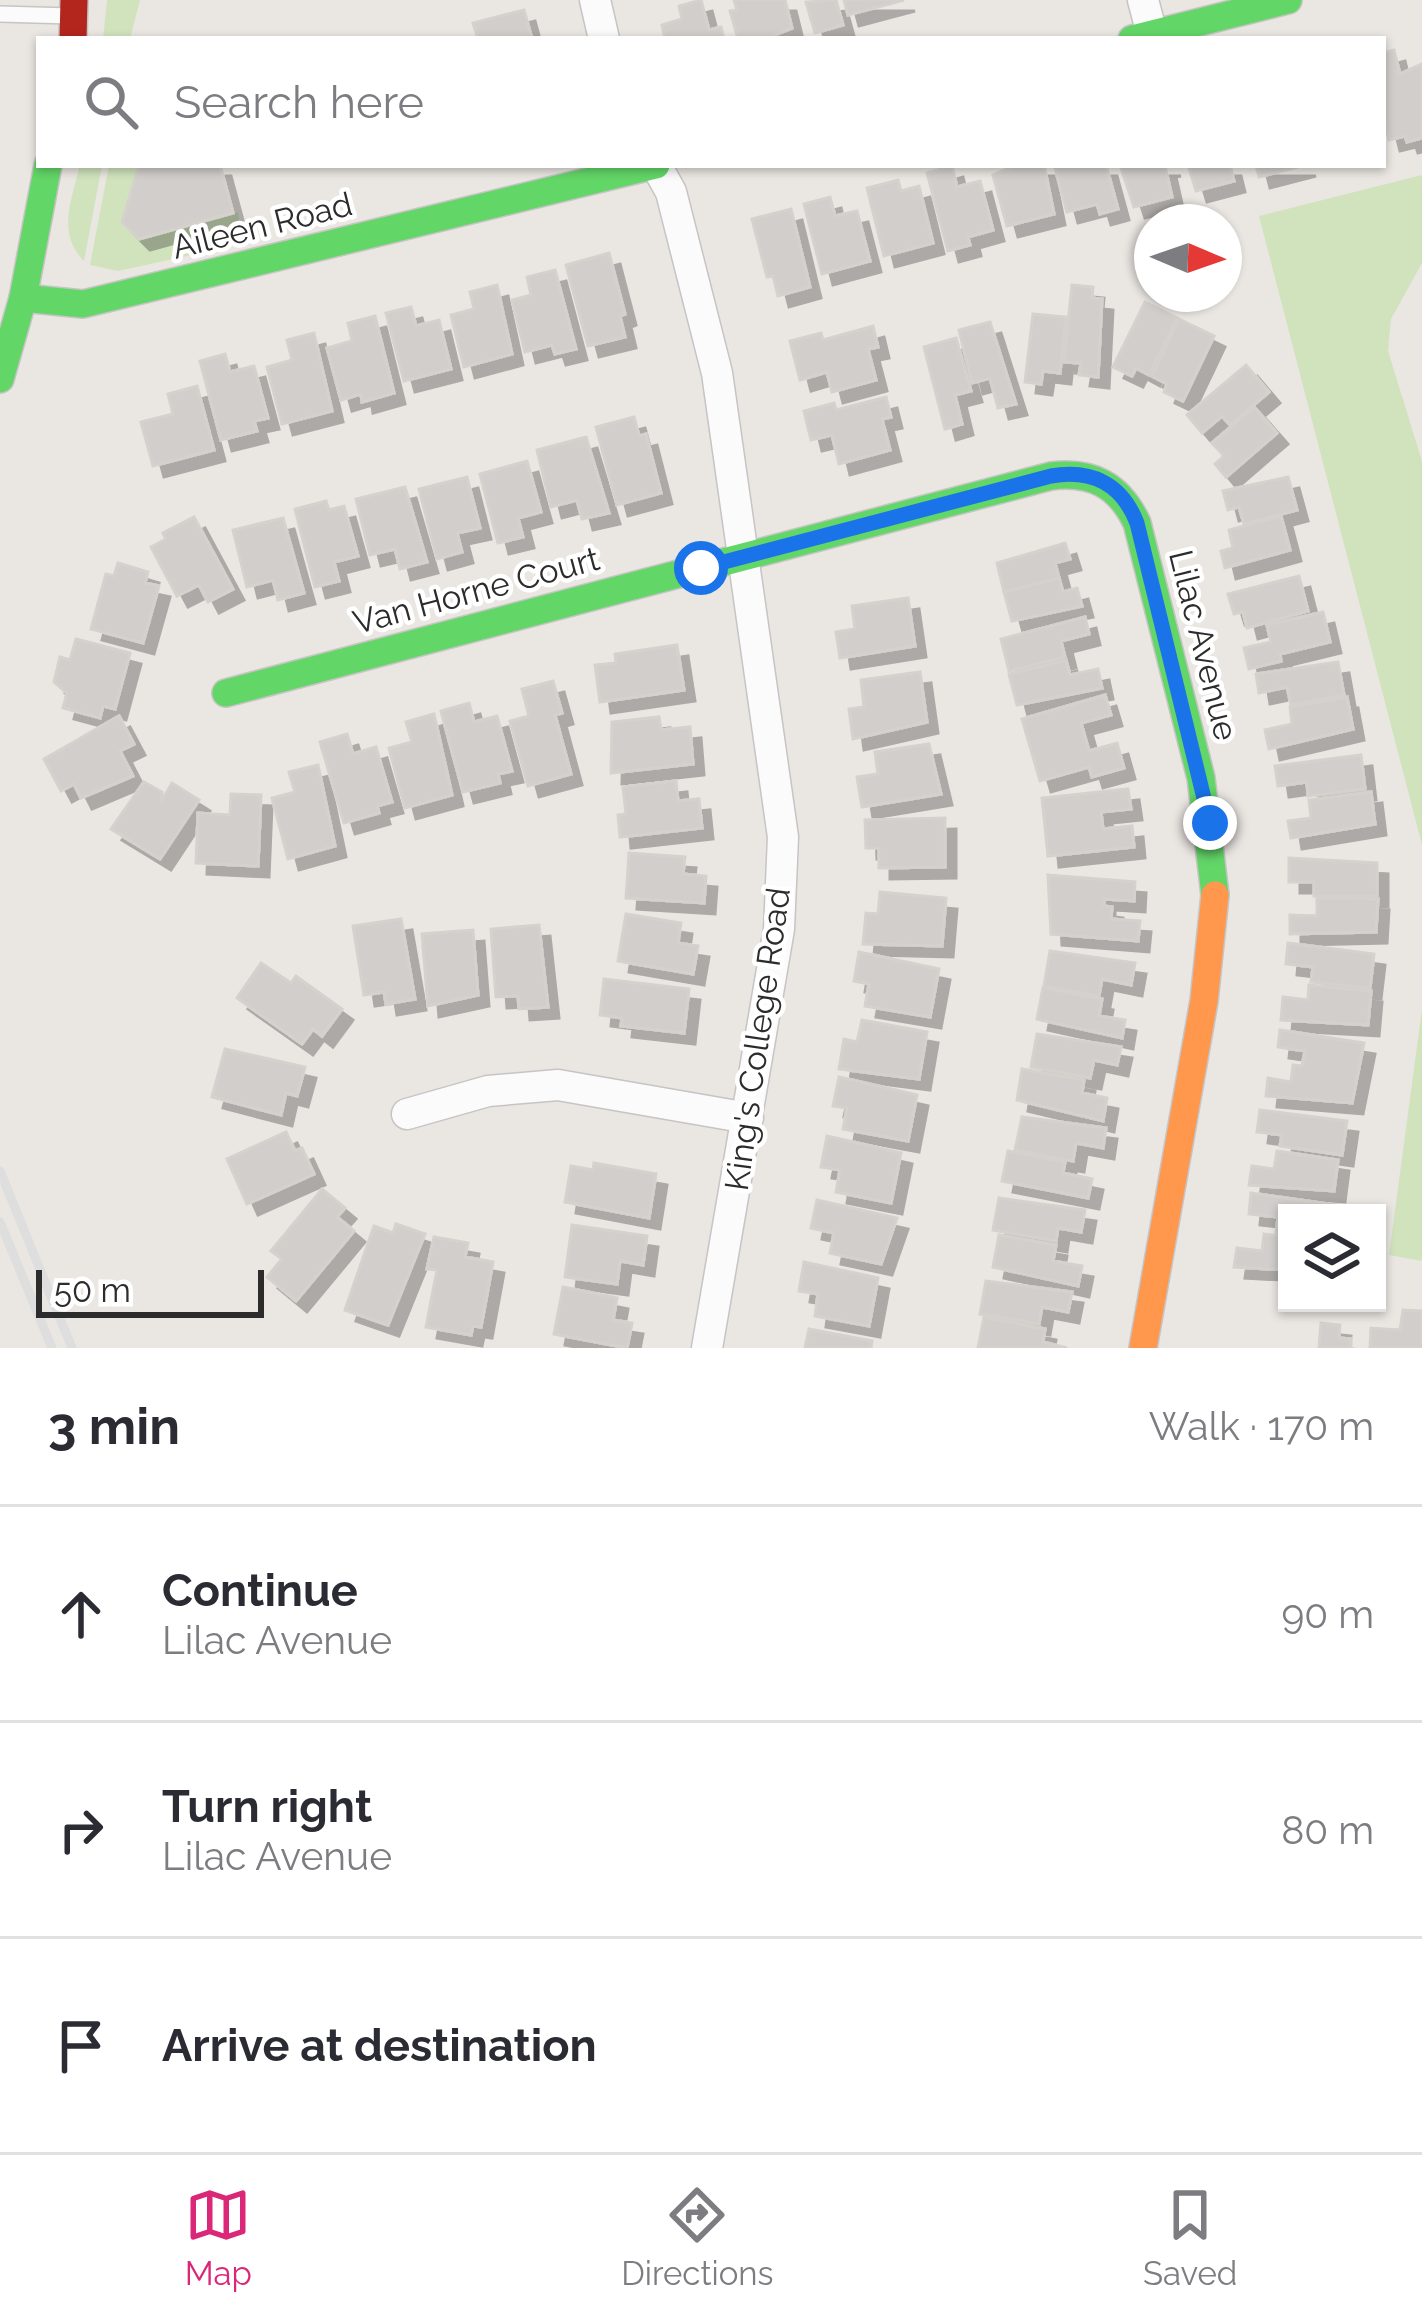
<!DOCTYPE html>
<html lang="en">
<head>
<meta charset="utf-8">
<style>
	:root { --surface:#fff; --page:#f7f7f7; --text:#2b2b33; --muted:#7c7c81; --line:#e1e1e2; --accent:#db2777 }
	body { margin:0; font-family:Raleway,sans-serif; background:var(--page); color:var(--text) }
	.controls { position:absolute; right:36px; bottom:36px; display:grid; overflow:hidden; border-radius:0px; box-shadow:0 3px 9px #0004 }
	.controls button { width:108px; height:108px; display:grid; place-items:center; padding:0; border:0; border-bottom:3px solid var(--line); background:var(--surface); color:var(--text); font:60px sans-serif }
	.compass { position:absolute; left:1134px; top:204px; width:108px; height:108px; border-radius:50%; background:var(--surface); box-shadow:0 3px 9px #0004; rotate:92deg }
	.scale { position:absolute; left:36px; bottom:30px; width:228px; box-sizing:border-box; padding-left:12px; border:6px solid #2c2c2c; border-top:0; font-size:33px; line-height:42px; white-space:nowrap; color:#2c2c2c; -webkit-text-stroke:9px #fff; paint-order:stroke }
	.stop { position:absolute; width:36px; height:36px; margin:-27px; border:9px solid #1a73e8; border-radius:50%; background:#fff }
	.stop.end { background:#1a73e8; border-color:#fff; box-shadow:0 3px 12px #0008 }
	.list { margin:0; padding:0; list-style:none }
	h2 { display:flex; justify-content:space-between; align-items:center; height:156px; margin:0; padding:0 48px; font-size:51px }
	h2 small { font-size:39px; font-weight:400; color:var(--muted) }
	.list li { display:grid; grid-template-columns:78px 1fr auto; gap:36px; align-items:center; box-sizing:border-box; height:216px; padding:0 48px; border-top:3px solid var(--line) }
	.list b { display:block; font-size:45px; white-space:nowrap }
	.list p { margin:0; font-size:39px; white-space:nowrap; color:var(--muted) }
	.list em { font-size:39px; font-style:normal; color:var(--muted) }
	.icon { flex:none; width:66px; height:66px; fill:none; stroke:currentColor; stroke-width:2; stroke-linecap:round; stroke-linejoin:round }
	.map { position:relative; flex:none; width:1422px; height:1348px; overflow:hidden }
	.search { position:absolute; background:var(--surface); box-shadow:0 3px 9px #0004; left:36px; right:36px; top:36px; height:132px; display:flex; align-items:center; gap:30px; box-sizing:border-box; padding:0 42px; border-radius:0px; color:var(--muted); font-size:45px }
	.sheet { height:804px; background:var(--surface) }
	nav { display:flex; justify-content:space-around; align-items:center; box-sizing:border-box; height:168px; border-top:3px solid var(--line); background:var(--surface); font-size:33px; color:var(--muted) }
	nav a { display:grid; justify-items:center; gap:6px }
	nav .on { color:var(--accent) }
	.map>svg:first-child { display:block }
</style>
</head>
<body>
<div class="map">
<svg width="1422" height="1348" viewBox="0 0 1422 1348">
	<defs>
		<filter id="shadow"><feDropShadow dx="11" dy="11" stdDeviation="0" flood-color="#0004"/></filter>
	</defs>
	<rect width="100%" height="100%" fill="#eae6e2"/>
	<g fill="#d0e3bd">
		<polygon points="107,0 140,0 130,39 103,39"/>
		<path d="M 80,165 L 102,165 L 84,261 C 56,233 72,199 80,165 Z"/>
		<polygon points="109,165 139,165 122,222 139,238 238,212 242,244 118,271 90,265"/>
		<polygon points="1422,175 1422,263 1391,319 1388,351 1422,461 1422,845 1259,216"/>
		<polygon points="1422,1009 1422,1261 1389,1255"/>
	</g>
	<g fill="#d1cecb" stroke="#d5d2ce" stroke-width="3" filter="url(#shadow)">
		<polygon points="701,0 709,30 721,27 724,39 665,39 662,25 682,19 679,6"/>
		<polygon points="734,0 785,0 792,28 765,39 738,39 730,11 737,10"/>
		<polygon points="836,0 843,25 815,33 806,2"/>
		<polygon points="844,0 904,0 848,15"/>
		<polygon points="524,10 532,39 478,39 473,23"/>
		<polygon points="1394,50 1400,74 1422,64 1422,138 1407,142 1405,136 1389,140 1383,116 1383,53"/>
		<polygon points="139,165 220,165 233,213 139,239 122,222"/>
		<polygon points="1016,165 1044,165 1054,214 1007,226 993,175"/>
		<polygon points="1067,165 1106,165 1118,209 1100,214 1097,204 1067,212 1055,168"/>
		<polygon points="1120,165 1170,165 1165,166 1172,197 1134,207"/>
		<polygon points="1188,165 1230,165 1234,181 1196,191"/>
		<polygon points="1256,165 1305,165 1259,177"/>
		<polygon points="952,166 957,187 980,181 993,230 968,237 970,245 948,251 927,173"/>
		<polygon points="898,180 901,191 919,186 933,243 884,256 867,188"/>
		<polygon points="830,197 835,216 857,211 870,261 822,274 804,204"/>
		<polygon points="791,209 810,287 778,296 773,276 767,277 752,219"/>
		<polygon points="609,253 625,314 620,316 625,337 588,346 566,265"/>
		<polygon points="555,270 576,349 555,354 552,345 525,352 512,300 531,295 527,277"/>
		<polygon points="497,285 512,354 464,367 451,315 474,309 470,292"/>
		<polygon points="1072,285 1093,287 1092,298 1102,299 1098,377 1079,375 1081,363 1064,362"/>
		<polygon points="1145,302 1177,318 1149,375 1136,368 1132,376 1113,367"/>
		<polygon points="411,307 416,326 439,320 451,369 404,381 386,313"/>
		<polygon points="1033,314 1066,317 1060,373 1043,371 1041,384 1025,382"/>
		<polygon points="375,316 394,393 362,402 361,394 341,400 327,348 352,341 348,323"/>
		<polygon points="1179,319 1214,336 1183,401 1164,392 1167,384 1152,376"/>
		<polygon points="990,322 1016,404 998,408 990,378 972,383 959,330"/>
		<polygon points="873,326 878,347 868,349 876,380 832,392 827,372 800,380 790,341 821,333 823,340"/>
		<polygon points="314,333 332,411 282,424 267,367 292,360 287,340"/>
		<polygon points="956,338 971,391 955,395 962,424 945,429 924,347"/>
		<polygon points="225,354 230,372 254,366 268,418 254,421 257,431 221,440 200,361"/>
		<polygon points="1246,365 1269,392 1230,425 1222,416 1202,433 1187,415"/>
		<polygon points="197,386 214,450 153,466 141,422 173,414 168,394"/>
		<polygon points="886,397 891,417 882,419 890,450 839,464 832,435 811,440 804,411 834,403 836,410"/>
		<polygon points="1254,407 1277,433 1226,477 1215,464 1224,456 1212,443"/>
		<polygon points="634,417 639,436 646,434 661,493 617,505 596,427"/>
		<polygon points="586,437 609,513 582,519 577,500 551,507 537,450"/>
		<polygon points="527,461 541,512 518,518 523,537 498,543 480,474"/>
		<polygon points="467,477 480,528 457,533 462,552 437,559 419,489"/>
		<polygon points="1288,477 1297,510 1244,524 1239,507 1228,510 1223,491"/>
		<polygon points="405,487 427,562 400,569 395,549 370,555 356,499"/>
		<polygon points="326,501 329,510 344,506 358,556 334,562 339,581 315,587 295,509"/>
		<polygon points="1281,516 1290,550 1225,568 1221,551 1233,548 1229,530"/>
		<polygon points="194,517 233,589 208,602 199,585 177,596 151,547 166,539 163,533"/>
		<polygon points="283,518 304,593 278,600 273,580 247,587 233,530"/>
		<polygon points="1065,543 1070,559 1055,563 1059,578 1004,592 997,563"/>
		<polygon points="118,563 148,572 145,583 159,586 143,643 91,629 106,574 114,576"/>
		<polygon points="1299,576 1308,611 1247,628 1243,612 1234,614 1228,594"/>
		<polygon points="1059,578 1063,592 1077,588 1082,606 1012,621 1004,592"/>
		<polygon points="908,598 915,646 840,658 836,632 855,629 852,606"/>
		<polygon points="1323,612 1330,642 1280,654 1281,661 1249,669 1244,648 1271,642 1267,625"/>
		<polygon points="1085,617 1089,634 1061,641 1065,657 1009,671 1001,639"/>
		<polygon points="76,639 130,653 115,709 103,706 100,718 63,708 67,693 54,682 60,657 70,660"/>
		<polygon points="677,645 684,690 600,702 595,665 616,663 615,654"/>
		<polygon points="1066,660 1070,675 1098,669 1102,688 1017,705 1009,674"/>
		<polygon points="1338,662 1344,695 1291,705 1287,687 1259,693 1256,674"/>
		<polygon points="920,672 927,722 853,739 849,709 864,707 861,680"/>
		<polygon points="553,681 562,713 555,715 571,774 528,786 510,721 529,716 522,689"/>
		<polygon points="1105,695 1111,715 1081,723 1089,751 1117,743 1124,768 1092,777 1089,767 1040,781 1022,719"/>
		<polygon points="1347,697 1353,729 1269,749 1265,730 1292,724 1290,707"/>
		<polygon points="469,703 474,722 497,716 512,771 498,774 500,783 463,792 441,711"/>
		<polygon points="434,714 452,795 405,808 389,748 412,742 406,722"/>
		<polygon points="119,716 134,744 120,751 133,776 81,798 74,784 61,791 44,759"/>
		<polygon points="659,717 661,730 690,727 693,764 611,773 612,722"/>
		<polygon points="347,734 353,754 376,747 392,802 377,806 379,813 344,823 320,742"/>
		<polygon points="929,744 941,794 862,807 857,777 878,774 875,752"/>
		<polygon points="1361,755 1365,789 1308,796 1307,782 1278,786 1275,766"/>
		<polygon points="318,765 335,846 288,859 272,798 295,792 289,772"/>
		<polygon points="676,781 678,801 699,799 702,828 620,837 618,815 626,814 623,787"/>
		<polygon points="144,782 162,792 161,802 172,783 199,800 160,859 111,829"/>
		<polygon points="1128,789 1131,809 1101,812 1103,829 1132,826 1134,847 1048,856 1042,798"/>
		<polygon points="1371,792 1375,824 1291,838 1288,821 1311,818 1309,800"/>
		<polygon points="231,794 261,795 258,866 196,863 198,813 230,815"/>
		<polygon points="945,818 945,867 879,868 879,848 866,848 865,820"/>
		<polygon points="629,853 685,857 683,874 706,876 704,903 626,898"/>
		<polygon points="1289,858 1377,863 1377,896 1314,896 1314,882 1289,882"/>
		<polygon points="1048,875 1135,882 1134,901 1104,899 1104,906 1112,907 1111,919 1140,921 1138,941 1051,934"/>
		<polygon points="880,892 946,898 942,946 863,944 866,913 878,914"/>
		<polygon points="1317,898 1378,899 1376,932 1290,934 1290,915 1317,916"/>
		<polygon points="626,914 681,923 678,943 698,946 693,974 618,961"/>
		<polygon points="401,919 415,999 386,1004 384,992 364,995 353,926"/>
		<polygon points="539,925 548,1007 519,1009 518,996 496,997 491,929"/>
		<polygon points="473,930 478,995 428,1006 422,934"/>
		<polygon points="1288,943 1374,954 1370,988 1311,982 1313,967 1286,964"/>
		<polygon points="1050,951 1135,963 1131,985 1102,979 1099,996 1044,986"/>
		<polygon points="859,952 939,969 930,1017 865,1006 869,984 854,981"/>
		<polygon points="261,963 291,983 296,976 342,1009 322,1036 313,1029 302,1044 237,998"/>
		<polygon points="604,979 689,989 684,1033 621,1026 622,1018 600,1015"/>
		<polygon points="1309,985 1371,991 1368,1025 1281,1020 1283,997 1308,1000"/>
		<polygon points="1043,988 1102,999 1099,1016 1125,1020 1122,1038 1037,1019"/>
		<polygon points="862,1020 927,1032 919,1079 839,1069 844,1039 857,1042"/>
		<polygon points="1280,1030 1364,1043 1352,1103 1266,1096 1268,1078 1291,1082 1293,1065 1302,1066 1305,1051 1278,1047"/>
		<polygon points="1037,1034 1121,1047 1117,1065 1094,1060 1090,1078 1031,1067"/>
		<polygon points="225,1049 305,1067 297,1096 286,1093 281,1115 212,1097"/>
		<polygon points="1022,1069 1084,1080 1082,1093 1107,1098 1103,1121 1017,1100"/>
		<polygon points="839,1077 917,1095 908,1141 843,1129 847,1108 833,1106"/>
		<polygon points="1260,1110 1347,1121 1342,1155 1280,1146 1282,1135 1257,1132"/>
		<polygon points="1022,1117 1106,1128 1103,1148 1076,1143 1073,1161 1015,1150"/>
		<polygon points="286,1132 295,1151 302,1148 314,1174 247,1204 227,1159"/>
		<polygon points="827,1136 901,1153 891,1203 836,1192 840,1170 821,1167"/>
		<polygon points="1008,1151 1065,1162 1063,1173 1092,1179 1088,1198 1002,1181"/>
		<polygon points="1277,1151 1338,1160 1334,1191 1249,1185 1252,1166 1274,1169"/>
		<polygon points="594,1163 656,1174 649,1218 565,1202 571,1166 593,1170"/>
		<polygon points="322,1189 345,1208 337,1217 354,1231 296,1301 267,1277 282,1259 271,1251"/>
		<polygon points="1251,1193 1336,1205 1335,1213 1287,1213 1287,1234 1276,1233 1278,1217 1249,1214"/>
		<polygon points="999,1198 1085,1210 1081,1232 1058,1228 1056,1241 993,1230"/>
		<polygon points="817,1200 897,1218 881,1264 830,1253 834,1233 811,1228"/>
		<polygon points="396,1224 425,1234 388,1325 345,1310 374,1226 393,1233"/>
		<polygon points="572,1225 647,1236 643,1265 620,1261 617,1284 565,1277"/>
		<polygon points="1264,1234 1287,1237 1287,1270 1234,1267 1237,1248 1262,1251"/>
		<polygon points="999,1235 1056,1245 1053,1261 1082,1266 1078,1286 993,1267"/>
		<polygon points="434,1237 468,1243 465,1257 493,1262 481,1327 473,1326 471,1335 426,1327 437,1270 427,1269"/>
		<polygon points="804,1262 878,1278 869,1326 815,1316 818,1294 799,1291"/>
		<polygon points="986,1281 1072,1292 1068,1312 1042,1307 1039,1324 980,1314"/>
		<polygon points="563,1287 617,1298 613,1320 632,1323 627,1348 554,1334"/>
		<polygon points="1403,1310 1422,1311 1422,1348 1370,1348 1371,1328 1400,1330"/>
		<polygon points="984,1317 1045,1329 1043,1342 1067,1348 978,1348"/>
		<polygon points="1321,1323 1340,1325 1339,1338 1351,1339 1351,1348 1319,1348"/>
		<polygon points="809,1329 872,1341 871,1348 805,1348"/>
	</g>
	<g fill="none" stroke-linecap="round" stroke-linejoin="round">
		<g stroke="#c6c4c4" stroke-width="18">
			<polyline id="lane" points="0,14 71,16"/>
		</g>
		<g stroke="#c6c4c4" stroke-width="33">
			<g id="street">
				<polyline points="595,0 604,39"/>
				<polyline points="1143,0 1152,34"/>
				<polyline points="656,165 671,192 717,373 783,837 779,929 707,1348"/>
				<polyline points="407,1114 488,1091 558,1085 748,1118"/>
			</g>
		</g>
		<g stroke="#c6c4c4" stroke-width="30">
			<g id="fast">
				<polyline points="1132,39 1288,0"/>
				<polyline points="23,298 83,304 656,165"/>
				<polyline points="0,379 23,298 48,165"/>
				<path d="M 226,693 L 1051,476 C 1092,471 1119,485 1137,523 L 1201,778 L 1215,895"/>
			</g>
		</g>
		<g stroke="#c6c4c4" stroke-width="30">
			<polyline id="slow" points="1143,1348 1204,1001 1215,895"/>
		</g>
		<g stroke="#c6c4c4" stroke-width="30">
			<polyline id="jam" points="73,39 74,0"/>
		</g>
		<use href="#lane" stroke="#fcfbfb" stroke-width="15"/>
		<use href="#street" stroke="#fcfbfb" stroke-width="30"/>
		<use href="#fast" stroke="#63d668" stroke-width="27"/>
		<use href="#slow" stroke="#ff974d" stroke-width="27"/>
		<use href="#jam" stroke="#b3261e" stroke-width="27"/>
		<g stroke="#dededf" stroke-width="9">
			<polyline points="0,1171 72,1348"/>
			<polyline points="0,1222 52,1348"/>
		</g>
	</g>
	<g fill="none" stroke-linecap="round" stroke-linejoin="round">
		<path stroke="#1a73e8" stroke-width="15" d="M 701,568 L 1051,476 C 1092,469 1122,484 1137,523 L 1210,823"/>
	</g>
	<g text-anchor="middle" stroke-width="9" stroke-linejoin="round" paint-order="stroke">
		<g font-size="33" fill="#2c2c2c" stroke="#fff">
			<text transform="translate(262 225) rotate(-14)" y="12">Aileen Road</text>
			<text transform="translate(476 590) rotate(-15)" y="12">Van Horne Court</text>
			<text transform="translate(1204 645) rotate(76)" y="12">Lilac Avenue</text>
			<text transform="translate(757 1039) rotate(-82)" y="12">King's College Road</text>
		</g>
	</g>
</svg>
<div class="controls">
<button><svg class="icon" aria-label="layers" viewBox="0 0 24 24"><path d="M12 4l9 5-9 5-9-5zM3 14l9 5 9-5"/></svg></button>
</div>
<svg class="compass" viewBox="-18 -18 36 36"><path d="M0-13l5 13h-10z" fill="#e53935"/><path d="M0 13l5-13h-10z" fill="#7c7c81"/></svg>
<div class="scale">50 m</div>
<div class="stop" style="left:701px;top:568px"></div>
<div class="stop end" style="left:1210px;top:823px"></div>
<div class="search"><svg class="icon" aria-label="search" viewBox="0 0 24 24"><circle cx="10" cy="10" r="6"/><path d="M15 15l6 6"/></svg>Search here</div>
</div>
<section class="sheet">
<h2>3 min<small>Walk · 170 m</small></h2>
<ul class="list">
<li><svg class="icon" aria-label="ahead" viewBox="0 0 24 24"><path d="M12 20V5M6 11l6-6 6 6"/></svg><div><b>Continue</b><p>Lilac Avenue</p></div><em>90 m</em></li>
<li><svg class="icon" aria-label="right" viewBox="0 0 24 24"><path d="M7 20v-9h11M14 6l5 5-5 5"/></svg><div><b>Turn right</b><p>Lilac Avenue</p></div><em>80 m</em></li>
<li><svg class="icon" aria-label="arrive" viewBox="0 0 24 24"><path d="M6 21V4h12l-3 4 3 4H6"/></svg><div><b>Arrive at destination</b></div></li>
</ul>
</section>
<nav>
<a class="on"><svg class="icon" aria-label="map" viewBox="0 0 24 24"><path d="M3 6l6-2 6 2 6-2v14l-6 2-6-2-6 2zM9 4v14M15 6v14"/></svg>Map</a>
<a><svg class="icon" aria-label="directions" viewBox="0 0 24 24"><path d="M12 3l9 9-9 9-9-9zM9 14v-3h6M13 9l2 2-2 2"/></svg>Directions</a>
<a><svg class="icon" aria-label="saved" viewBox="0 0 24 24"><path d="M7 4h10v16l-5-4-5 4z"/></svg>Saved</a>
</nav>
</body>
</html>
